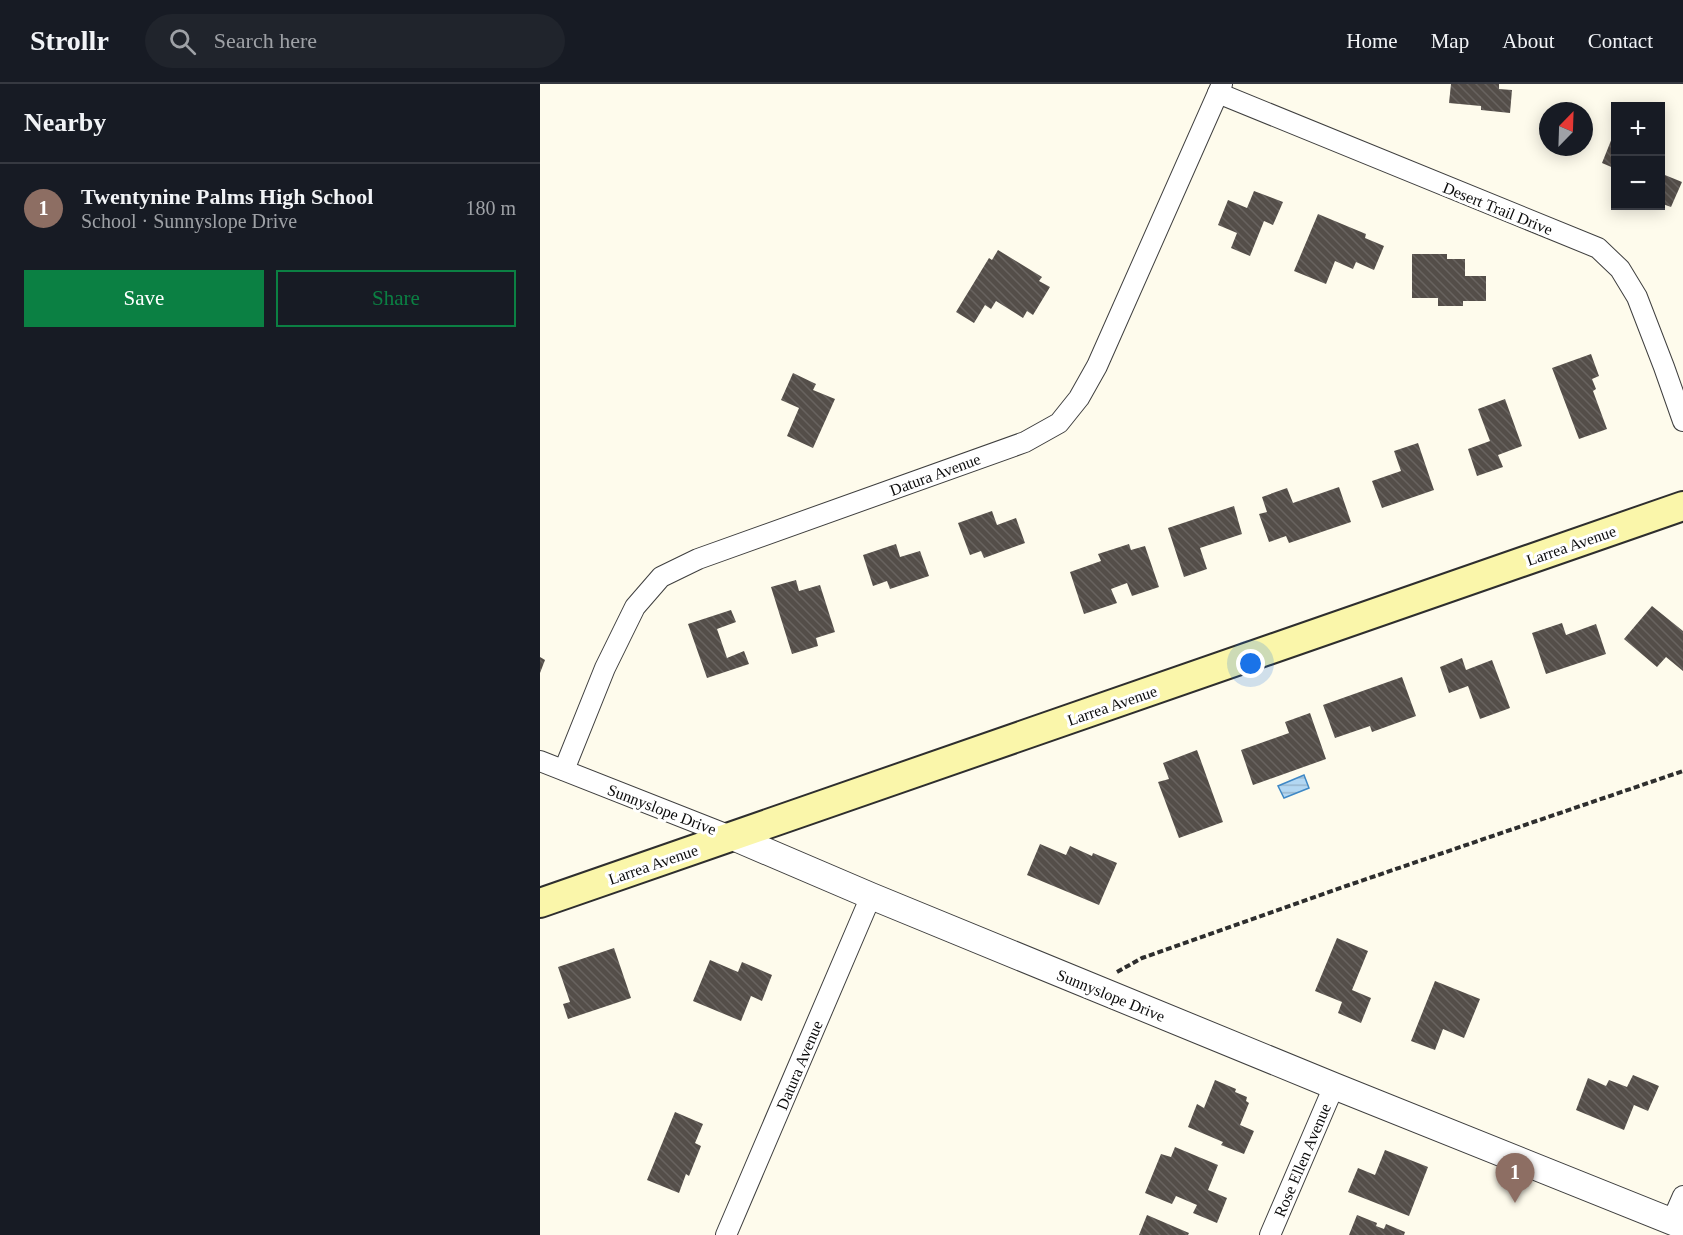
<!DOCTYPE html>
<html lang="en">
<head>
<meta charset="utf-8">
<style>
	:root { --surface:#171b24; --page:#20242c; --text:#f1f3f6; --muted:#9ea1a6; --line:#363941; --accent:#0b8043 }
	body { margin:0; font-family:"Times New Roman",serif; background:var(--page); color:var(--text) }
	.controls { position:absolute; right:18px; top:18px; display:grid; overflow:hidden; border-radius:0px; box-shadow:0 3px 15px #0003 }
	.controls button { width:54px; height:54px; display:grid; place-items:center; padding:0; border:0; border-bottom:2px solid var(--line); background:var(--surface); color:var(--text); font:30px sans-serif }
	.compass { position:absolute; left:999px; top:18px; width:54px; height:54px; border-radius:50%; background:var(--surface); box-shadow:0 3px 15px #0003; rotate:23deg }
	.you { position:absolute; left:711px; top:580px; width:21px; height:21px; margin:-15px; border:4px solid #fff; border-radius:50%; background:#1a73e8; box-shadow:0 0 0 9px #1a73e833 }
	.badge { display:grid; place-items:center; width:39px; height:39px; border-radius:50%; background:var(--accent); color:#fff; font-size:20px; font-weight:700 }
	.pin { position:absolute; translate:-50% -50px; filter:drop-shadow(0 2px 3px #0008) }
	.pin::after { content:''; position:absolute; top:32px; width:21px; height:18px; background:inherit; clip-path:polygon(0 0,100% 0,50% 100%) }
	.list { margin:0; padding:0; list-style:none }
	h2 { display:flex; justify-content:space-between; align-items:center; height:78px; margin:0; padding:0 24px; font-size:26px }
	h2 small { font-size:20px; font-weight:400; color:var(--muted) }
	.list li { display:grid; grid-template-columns:39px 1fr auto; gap:18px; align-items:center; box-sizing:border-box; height:90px; padding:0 24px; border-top:2px solid var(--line) }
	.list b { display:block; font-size:22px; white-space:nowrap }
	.list p { margin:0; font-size:20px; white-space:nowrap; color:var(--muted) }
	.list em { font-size:20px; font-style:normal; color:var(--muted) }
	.actions { display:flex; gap:12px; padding:18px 24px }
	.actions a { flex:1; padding:14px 0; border:2px solid var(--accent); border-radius:0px; text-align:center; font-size:21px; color:var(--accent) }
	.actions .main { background:var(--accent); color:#fff }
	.icon { flex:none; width:33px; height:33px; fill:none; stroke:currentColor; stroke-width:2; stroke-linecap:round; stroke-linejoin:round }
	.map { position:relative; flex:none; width:1143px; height:1151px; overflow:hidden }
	header { display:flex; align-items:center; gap:36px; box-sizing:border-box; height:84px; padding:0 30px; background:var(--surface); border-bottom:2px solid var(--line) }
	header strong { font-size:28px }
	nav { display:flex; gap:33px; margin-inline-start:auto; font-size:21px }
	.search { width:420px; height:54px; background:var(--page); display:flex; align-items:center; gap:15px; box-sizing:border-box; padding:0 21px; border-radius:33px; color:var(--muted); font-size:22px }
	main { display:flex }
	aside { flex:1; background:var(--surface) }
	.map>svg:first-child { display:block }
</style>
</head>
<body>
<header>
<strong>Strollr</strong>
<div class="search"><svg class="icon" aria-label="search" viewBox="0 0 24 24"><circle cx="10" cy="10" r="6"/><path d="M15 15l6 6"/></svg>Search here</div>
<nav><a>Home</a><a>Map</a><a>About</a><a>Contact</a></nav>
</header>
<main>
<aside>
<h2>Nearby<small></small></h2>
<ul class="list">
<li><span class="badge" style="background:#8d6e63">1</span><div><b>Twentynine Palms High School</b><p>School · Sunnyslope Drive</p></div><em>180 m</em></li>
</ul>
<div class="actions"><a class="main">Save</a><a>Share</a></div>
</aside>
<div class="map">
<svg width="1143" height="1151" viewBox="0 0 1143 1151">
	<defs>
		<pattern id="water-rules" width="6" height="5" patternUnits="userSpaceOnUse" patternTransform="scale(1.5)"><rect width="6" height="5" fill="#b3d7f2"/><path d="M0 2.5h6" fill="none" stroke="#99b7ce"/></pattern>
		<pattern id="building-back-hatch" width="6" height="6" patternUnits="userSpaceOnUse" patternTransform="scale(1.5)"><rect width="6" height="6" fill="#544e49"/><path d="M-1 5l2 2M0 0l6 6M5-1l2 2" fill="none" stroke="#68635f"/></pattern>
	</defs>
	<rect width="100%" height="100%" fill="#fefbec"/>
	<polygon fill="url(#water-rules)" stroke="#3f88c5" stroke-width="1.5" points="764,691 769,704 744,714 738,702"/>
	<g fill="url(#building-back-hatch)">
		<polygon points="911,0 959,0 959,5 972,6 970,29 941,26 941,22 909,19"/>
		<polygon points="1074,49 1076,50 1076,85 1062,79"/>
		<polygon points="1120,89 1142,98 1131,123 1120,119"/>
		<polygon points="714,107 743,118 733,141 724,137 710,172 691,164 697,149 678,141 688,116 707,124"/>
		<polygon points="778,130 826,150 825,154 844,162 834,186 816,178 813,185 795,177 786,200 754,187"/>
		<polygon points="458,166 502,193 499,197 510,203 493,231 487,227 483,234 456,217 451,225 445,221 434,239 416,228 449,174 452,176"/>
		<polygon points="872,170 907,170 907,175 925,175 925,192 946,192 946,217 923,217 923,222 898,222 898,214 872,214"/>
		<polygon points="1051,270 1059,292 1052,295 1056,305 1053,307 1067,345 1039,355 1012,284"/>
		<polygon points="253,289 276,300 273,306 295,315 273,364 247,352 259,324 241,316"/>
		<polygon points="965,315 982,362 958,371 963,383 937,392 928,365 950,357 938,325"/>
		<polygon points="878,359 894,406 842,424 832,397 861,387 854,367"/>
		<polygon points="799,403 811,438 749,459 746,452 729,458 719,430 727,428 722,413 747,404 753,419"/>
		<polygon points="694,422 702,450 660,464 667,485 644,493 628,444"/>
		<polygon points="452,427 457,441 476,434 485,459 444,474 441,467 430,471 418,439"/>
		<polygon points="356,460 360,473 380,467 389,492 350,505 347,497 333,502 323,471"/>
		<polygon points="589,460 591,466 605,462 619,503 592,512 587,499 571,505 577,519 544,530 530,488 561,477 558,470"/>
		<polygon points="256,496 259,507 280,501 295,548 276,554 278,562 252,570 231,503"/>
		<polygon points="1112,522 1143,547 1143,587 1126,573 1117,583 1084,555"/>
		<polygon points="191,526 196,538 177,545 187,574 204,567 209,580 167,594 148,540"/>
		<polygon points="1022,539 1026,551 1056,540 1066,570 1006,590 992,549"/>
		<polygon points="0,573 5,576 0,589"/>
		<polygon points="922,574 926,586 952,576 970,624 940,635 928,602 909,609 900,583"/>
		<polygon points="862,593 876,632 832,648 830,642 795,654 783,621"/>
		<polygon points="770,629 786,675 713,701 701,666 749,649 745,638"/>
		<polygon points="657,666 683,738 639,754 618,698 629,695 623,679"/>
		<polygon points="500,760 526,771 530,762 552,772 553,769 577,779 559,821 487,791"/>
		<polygon points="797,854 828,867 812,906 831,914 821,939 798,929 802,918 775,907"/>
		<polygon points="74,864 91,914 28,935 23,920 30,918 18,883"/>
		<polygon points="170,876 198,888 202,878 232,891 222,917 211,912 201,937 153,917"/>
		<polygon points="895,897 940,915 924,954 903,945 895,966 871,957"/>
		<polygon points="1093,991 1119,1002 1108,1027 1094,1021 1084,1046 1036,1026 1048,994 1066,1002 1069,996 1087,1003"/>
		<polygon points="675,996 696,1005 695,1008 707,1013 706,1017 709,1019 700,1041 714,1047 704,1070 681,1061 683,1058 648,1043 657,1020 664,1024"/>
		<polygon points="135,1028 163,1040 155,1059 161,1062 149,1092 146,1090 139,1109 107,1096"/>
		<polygon points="635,1063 678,1081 668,1106 687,1114 677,1139 653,1129 657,1121 636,1112 632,1120 605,1109 621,1070 631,1073"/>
		<polygon points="845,1066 888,1083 869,1132 808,1108 818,1084 835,1091"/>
		<polygon points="607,1131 649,1149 648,1151 599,1151"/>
		<polygon points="817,1131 837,1139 836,1142 844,1145 846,1140 865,1148 864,1151 809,1151"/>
	</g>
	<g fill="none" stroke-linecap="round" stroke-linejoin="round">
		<g stroke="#3f3f3f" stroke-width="22">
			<g id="minor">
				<polyline points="678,9 1058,164 1080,185 1097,213 1124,283 1143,337"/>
				<polyline points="0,677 193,753"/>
				<polyline points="24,686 65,584 95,523 121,493 158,475 485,358 519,339 539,314 557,282 682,0"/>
				<polyline points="1132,1137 1143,1112"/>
				<polyline points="186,1151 331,812"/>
				<polyline points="730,1151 794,1002"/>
			</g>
		</g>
		<g stroke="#3f3f3f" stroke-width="28">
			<polyline id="tertiary" points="193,753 331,812 794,1002 1143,1142"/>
		</g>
		<g stroke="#2e2e2e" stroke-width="32">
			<polyline id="secondary" points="0,819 1143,422"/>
		</g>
		<polyline stroke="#2e2e2e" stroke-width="4" stroke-dasharray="6 3" stroke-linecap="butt" points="577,888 602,874 809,801 1143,687"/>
		<use href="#minor" stroke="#fff" stroke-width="20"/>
		<use href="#tertiary" stroke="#fff" stroke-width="26"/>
		<use href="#secondary" stroke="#faf6aa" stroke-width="28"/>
	</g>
	<g text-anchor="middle" stroke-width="6" stroke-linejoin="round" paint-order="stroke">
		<g font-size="16" fill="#0c0c0c" stroke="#fff">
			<text transform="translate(958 124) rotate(22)" y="6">Desert Trail Drive</text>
			<text transform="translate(395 390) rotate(-20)" y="6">Datura Avenue</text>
			<text transform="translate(1031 461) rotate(-19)" y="6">Larrea Avenue</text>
			<text transform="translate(572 621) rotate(-19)" y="6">Larrea Avenue</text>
			<text transform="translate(122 725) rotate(21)" y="6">Sunnyslope Drive</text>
			<text transform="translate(113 780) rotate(-19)" y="6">Larrea Avenue</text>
			<text transform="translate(571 911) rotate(22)" y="6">Sunnyslope Drive</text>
			<text transform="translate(259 981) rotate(-67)" y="6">Datura Avenue</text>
			<text transform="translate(762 1076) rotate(-67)" y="6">Rose Ellen Avenue</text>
		</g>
	</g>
</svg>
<div class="controls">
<button>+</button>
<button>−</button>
</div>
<svg class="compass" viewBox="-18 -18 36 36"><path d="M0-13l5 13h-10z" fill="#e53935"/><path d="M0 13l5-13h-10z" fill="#9ea1a6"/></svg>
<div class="you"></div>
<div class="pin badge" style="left:975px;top:1119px;background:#8d6e63">1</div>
</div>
</main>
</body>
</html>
